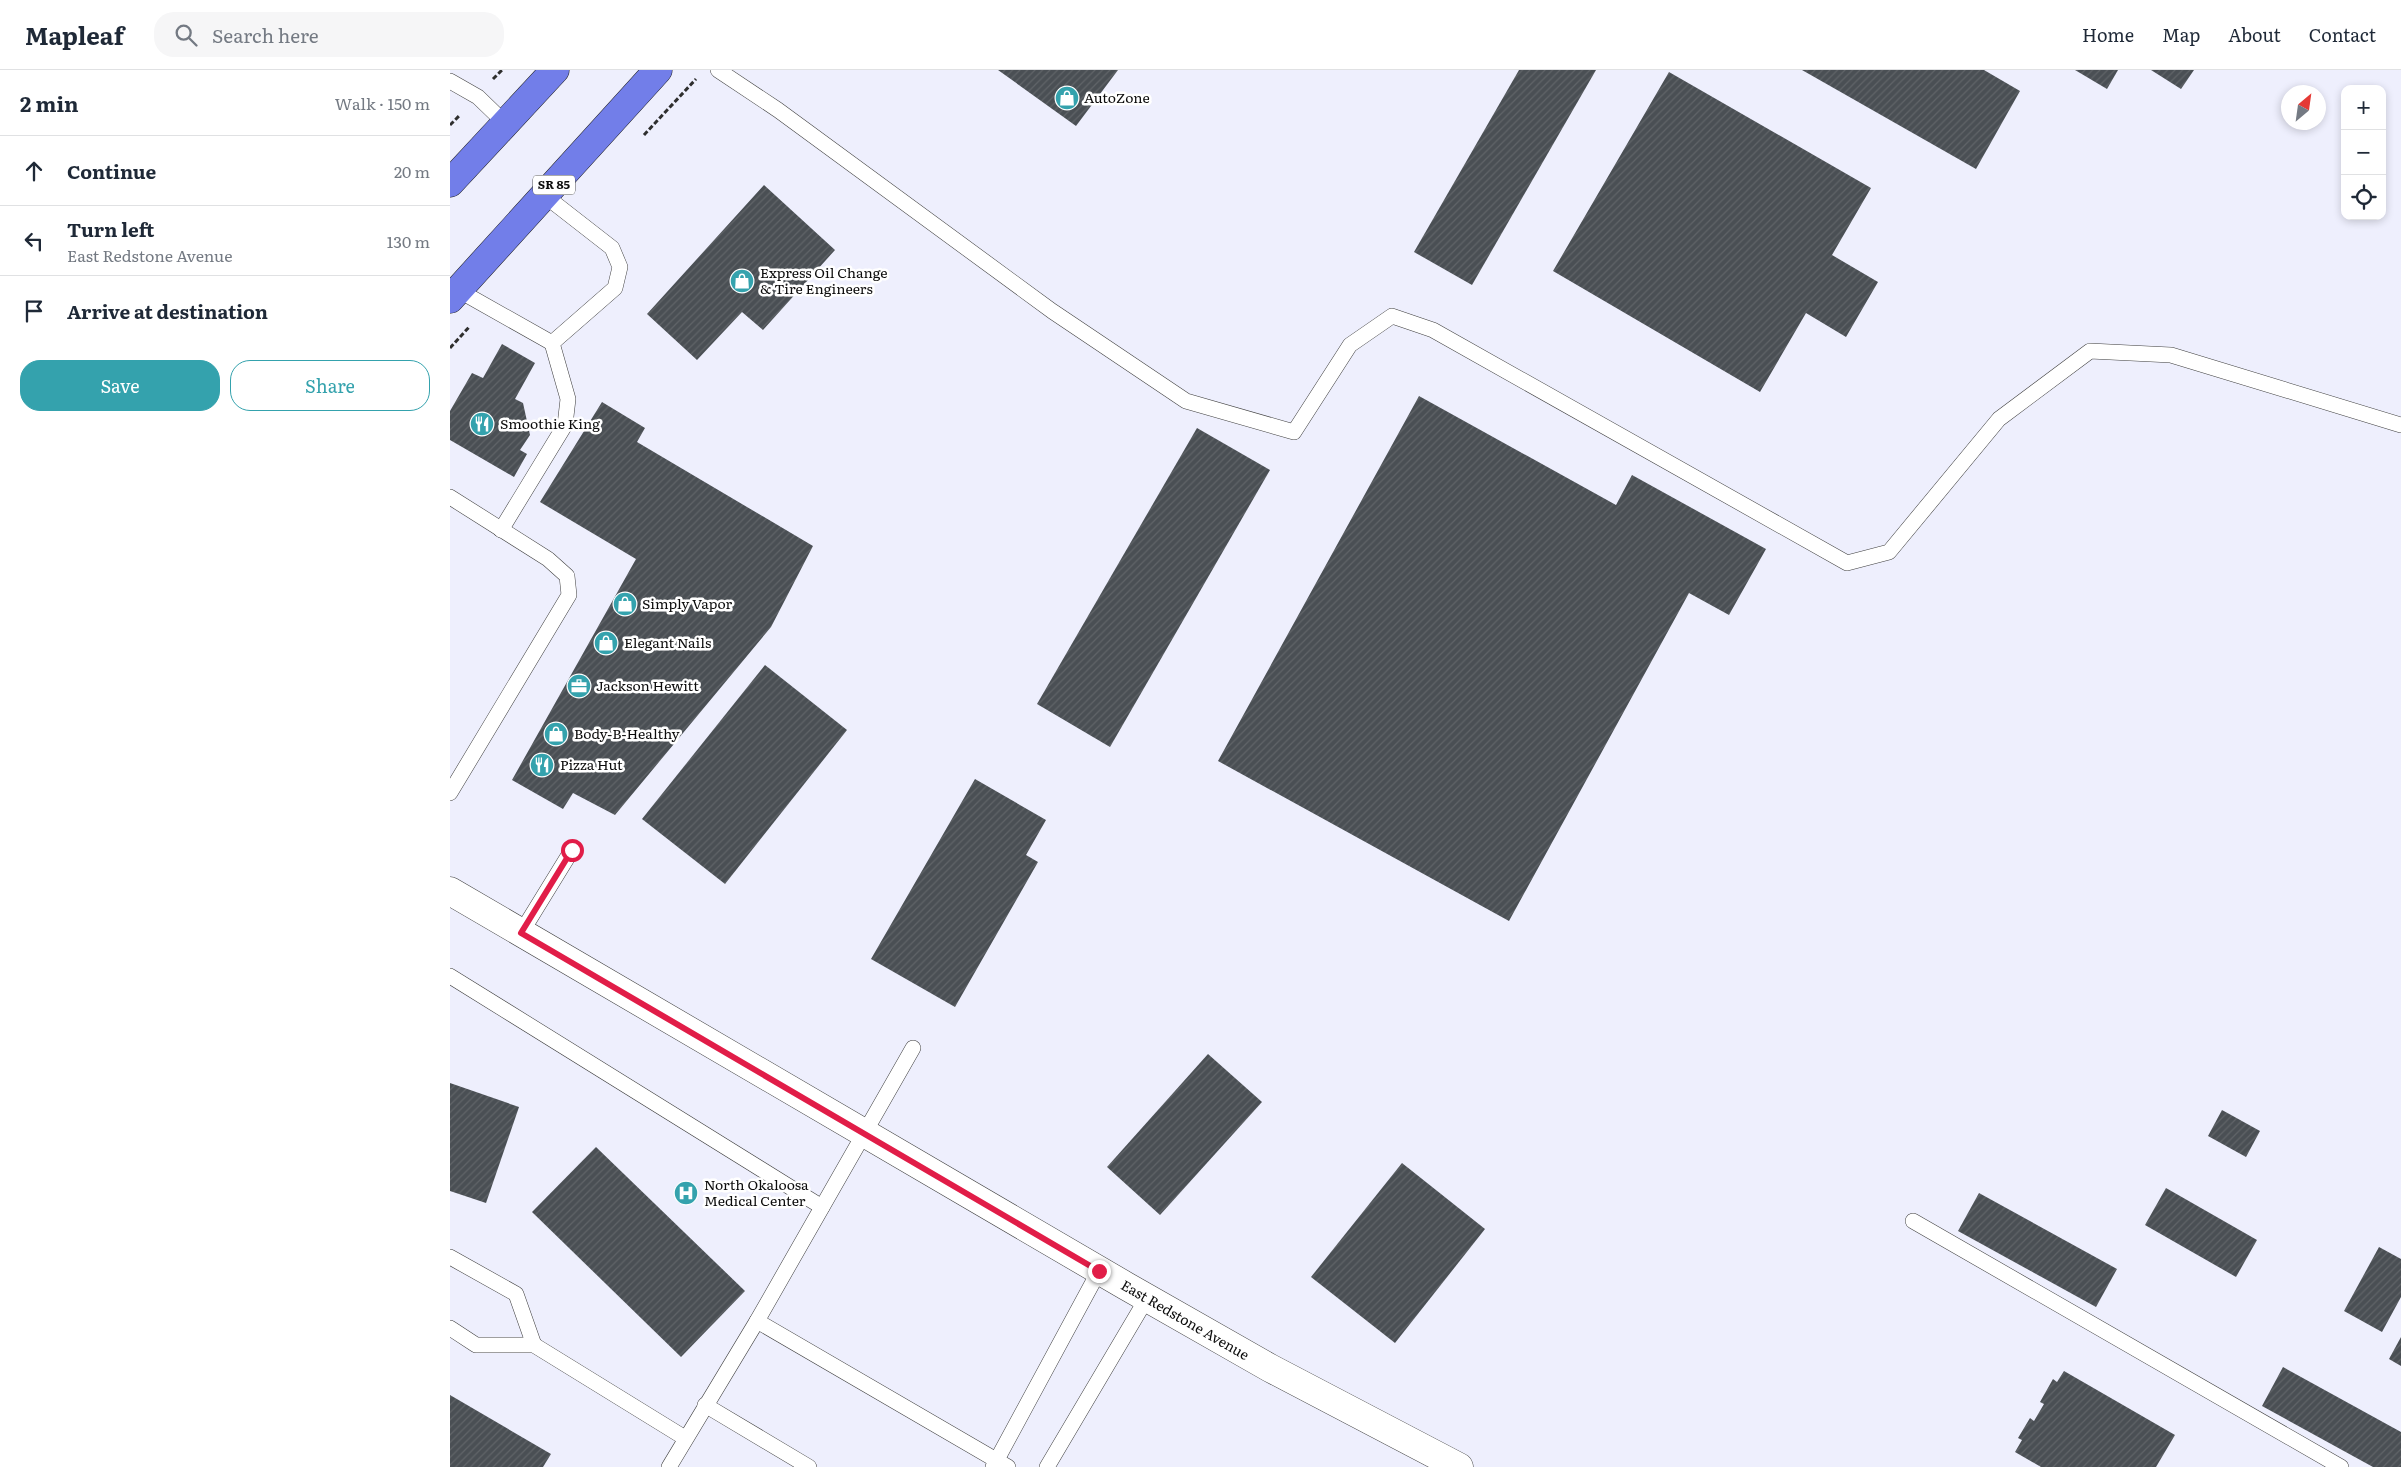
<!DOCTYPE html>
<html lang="en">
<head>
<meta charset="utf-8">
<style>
	:root { --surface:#fff; --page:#f6f6f7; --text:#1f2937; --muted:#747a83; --line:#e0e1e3; --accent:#34a2ad }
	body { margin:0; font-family:Literata,serif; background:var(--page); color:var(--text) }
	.controls { position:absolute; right:15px; top:15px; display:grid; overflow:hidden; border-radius:10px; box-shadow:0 2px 8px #0003 }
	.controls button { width:45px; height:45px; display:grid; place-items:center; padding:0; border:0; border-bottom:1px solid var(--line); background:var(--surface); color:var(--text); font:25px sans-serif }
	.compass { position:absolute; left:1831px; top:15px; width:45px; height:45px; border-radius:50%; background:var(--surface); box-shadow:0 2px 8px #0003; rotate:29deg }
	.stop { position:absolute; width:15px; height:15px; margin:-11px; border:4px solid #e11d48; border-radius:50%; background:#fff }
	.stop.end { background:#e11d48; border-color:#fff; box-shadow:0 1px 5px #0008 }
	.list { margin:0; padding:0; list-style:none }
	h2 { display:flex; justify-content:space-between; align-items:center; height:65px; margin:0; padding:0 20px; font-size:21px }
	h2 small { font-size:16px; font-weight:400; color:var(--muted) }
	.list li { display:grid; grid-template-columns:32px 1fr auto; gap:15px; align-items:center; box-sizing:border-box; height:70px; padding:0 20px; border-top:1px solid var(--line) }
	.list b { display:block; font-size:19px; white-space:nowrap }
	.list p { margin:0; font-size:16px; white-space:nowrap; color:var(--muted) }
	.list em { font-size:16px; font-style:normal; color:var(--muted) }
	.actions { display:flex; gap:10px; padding:15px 20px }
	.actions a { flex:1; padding:11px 0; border:1px solid var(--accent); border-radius:20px; text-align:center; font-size:18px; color:var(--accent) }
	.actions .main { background:var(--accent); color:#fff }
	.icon { flex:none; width:28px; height:28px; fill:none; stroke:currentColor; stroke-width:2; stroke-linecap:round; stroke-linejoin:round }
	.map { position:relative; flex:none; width:1951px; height:1397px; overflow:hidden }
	header { display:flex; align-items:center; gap:30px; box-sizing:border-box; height:70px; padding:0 25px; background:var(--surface); border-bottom:1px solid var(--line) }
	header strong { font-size:24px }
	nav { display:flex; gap:28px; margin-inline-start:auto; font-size:18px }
	.search { width:350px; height:45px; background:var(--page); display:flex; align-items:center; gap:12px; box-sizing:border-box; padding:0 18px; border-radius:20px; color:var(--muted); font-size:19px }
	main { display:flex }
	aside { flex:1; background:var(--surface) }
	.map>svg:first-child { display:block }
</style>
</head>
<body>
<header>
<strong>Mapleaf</strong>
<div class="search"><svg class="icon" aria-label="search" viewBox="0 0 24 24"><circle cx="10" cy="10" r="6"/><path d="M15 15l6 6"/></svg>Search here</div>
<nav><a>Home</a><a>Map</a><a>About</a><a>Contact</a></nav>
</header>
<main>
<aside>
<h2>2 min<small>Walk · 150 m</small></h2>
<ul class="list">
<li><svg class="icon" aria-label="ahead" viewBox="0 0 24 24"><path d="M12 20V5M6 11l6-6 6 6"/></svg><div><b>Continue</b></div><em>20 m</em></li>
<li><svg class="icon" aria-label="left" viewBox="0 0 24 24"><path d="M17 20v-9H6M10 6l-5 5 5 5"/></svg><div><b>Turn left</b><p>East Redstone Avenue</p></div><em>130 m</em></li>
<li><svg class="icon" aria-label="arrive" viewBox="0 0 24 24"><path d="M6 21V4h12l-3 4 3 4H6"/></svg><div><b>Arrive at destination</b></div></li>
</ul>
<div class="actions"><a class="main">Save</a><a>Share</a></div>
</aside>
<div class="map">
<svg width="1951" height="1397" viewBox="0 0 1951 1397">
	<defs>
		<pattern id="building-hatch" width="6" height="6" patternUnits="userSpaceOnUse" patternTransform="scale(1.25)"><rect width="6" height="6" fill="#4a4f54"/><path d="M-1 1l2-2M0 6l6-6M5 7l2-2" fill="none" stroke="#606468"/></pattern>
	</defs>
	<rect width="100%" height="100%" fill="#eeeffd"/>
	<g fill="url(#building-hatch)">
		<polygon points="548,0 668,0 626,56"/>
		<polygon points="1069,0 1146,0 1022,215 964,182"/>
		<polygon points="1352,0 1534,0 1570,21 1526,99"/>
		<polygon points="1625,0 1668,0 1657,19"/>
		<polygon points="1701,0 1744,0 1731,19"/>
		<polygon points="1219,2 1421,118 1382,185 1428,212 1396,267 1356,243 1310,322 1103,201"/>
		<polygon points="314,115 385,180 313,260 292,242 247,290 197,244"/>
		<polygon points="52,274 85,293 65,329 73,333 80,365 70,380 77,384 64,407 0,370 0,341 22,303 33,308"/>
		<polygon points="969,326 1166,435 1182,405 1316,479 1279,545 1239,523 1059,851 768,691"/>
		<polygon points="152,332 195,358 187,372 363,476 321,557 165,745 123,723 113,739 62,710 186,489 90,432"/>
		<polygon points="747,358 820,400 660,677 587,634"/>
		<polygon points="315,595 397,660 275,814 192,749"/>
		<polygon points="525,709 596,750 576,785 588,792 505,937 421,889"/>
		<polygon points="758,984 812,1032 710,1145 657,1097"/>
		<polygon points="0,1013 69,1037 36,1133 0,1121"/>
		<polygon points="1772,1040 1810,1061 1796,1087 1758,1066"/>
		<polygon points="146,1077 295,1221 231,1287 82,1142"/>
		<polygon points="952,1093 1035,1159 945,1273 861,1207"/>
		<polygon points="1716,1118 1807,1170 1786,1207 1695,1155"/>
		<polygon points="1529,1123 1667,1199 1646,1237 1508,1161"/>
		<polygon points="1929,1177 1951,1189 1951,1227 1932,1262 1894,1241"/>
		<polygon points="1951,1267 1951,1296 1939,1289"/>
		<polygon points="1833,1297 1951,1362 1951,1397 1923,1397 1812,1336"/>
		<polygon points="1614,1301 1725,1365 1706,1397 1591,1397 1565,1382 1572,1370 1568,1368 1580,1348 1584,1351 1594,1334 1590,1332 1603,1309 1607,1312"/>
		<polygon points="0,1325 101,1384 93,1397 0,1397"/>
	</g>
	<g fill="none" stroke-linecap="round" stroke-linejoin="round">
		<g stroke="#3f3f3f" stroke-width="16">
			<g id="service">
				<polyline points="268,0 328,40 602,241 736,331 844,362 900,275 942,246 983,260 1397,493 1439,482 1549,349 1640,281 1721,285 1951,355"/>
				<polyline points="0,11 28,27 55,53"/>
				<polyline points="8,220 102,273"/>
				<polyline points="0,427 98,489 117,506 119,525 0,723"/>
				<polyline points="51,460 115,355 118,329 102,273 165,218 170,197 162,178 94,125"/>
				<polyline points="71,863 122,780"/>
				<polyline points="0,906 372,1137"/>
				<polyline points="1463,1151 1891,1397"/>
				<polyline points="0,1187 66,1224 84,1275"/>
				<polyline points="307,1251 558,1397"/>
				<polyline points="0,1258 26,1275 84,1275 235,1368"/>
				<polyline points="255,1335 359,1397"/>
				<polyline points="219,1397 307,1251 463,978"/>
				<polyline points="543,1397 649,1201"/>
				<polyline points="597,1397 697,1228"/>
			</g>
		</g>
		<g stroke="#3f3f3f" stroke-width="29">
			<polyline id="tertiary" points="0,821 676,1216 820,1298 1009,1397"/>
		</g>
		<g stroke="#1d1d1d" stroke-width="29">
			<g id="primary">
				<polyline points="0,113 105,0"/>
				<polyline points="0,229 208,0"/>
			</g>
		</g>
		<g stroke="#2e2e2e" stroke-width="3" stroke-dasharray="5 2.5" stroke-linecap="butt">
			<polyline points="43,9 52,0"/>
			<polyline points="0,55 10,45"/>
			<polyline points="194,65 246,9"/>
			<polyline points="0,278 20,256"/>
		</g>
		<use href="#service" stroke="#fff" stroke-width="15"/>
		<use href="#tertiary" stroke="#fff" stroke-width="28"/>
		<use href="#primary" stroke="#727ee9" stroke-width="28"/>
	</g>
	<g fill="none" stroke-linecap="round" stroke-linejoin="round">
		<polyline stroke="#e11d48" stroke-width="6" points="122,780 71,863 649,1201"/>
	</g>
	<defs>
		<g id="shop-disc" transform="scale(1.25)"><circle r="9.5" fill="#34a2ad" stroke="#fff"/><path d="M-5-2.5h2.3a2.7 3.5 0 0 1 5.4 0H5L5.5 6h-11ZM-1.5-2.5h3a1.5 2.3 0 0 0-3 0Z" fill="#fff"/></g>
		<g id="restaurant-disc" transform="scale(1.25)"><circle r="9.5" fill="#34a2ad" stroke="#fff"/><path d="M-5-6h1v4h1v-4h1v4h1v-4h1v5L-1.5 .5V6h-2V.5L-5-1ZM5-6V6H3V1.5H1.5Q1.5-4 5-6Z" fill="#fff"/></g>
		<g id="office-disc" transform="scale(1.25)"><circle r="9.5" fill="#34a2ad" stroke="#fff"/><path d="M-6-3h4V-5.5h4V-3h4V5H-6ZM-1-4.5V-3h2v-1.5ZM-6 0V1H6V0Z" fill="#fff"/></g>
		<g id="hospital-disc" transform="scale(1.25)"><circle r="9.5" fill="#34a2ad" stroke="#fff"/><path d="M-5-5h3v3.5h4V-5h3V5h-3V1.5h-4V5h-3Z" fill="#fff"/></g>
	</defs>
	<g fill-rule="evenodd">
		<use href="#shop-disc" x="617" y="28"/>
		<use href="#shop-disc" x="292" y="211"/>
		<use href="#restaurant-disc" x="32" y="354"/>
		<use href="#shop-disc" x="175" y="534"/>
		<use href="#shop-disc" x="156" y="573"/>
		<use href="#office-disc" x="129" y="616"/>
		<use href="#shop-disc" x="106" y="664"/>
		<use href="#restaurant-disc" x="92" y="695"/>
		<use href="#hospital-disc" x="236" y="1123"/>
	</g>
	<g text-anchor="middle" stroke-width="5" stroke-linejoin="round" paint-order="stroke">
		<rect fill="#fff" stroke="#555" stroke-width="1" x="83" y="105.5" width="42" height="19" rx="4"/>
		<g font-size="12" font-weight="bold" fill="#0c0c0c">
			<text x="104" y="119">SR 85</text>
		</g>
		<g font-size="14" fill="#0c0c0c" stroke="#fff" text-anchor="start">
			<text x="634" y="33">AutoZone</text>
			<text x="310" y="208">Express Oil Change<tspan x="310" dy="16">&amp; Tire Engineers</tspan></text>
			<text x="50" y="359">Smoothie King</text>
			<text x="192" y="539">Simply Vapor</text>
			<text x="174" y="578">Elegant Nails</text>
			<text x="146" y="621">Jackson Hewitt</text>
			<text x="124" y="669">Body-B-Healthy</text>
			<text x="110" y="700">Pizza Hut</text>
			<text x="254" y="1120">North Okaloosa<tspan x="254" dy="16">Medical Center</tspan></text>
		</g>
		<g font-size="14" fill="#0c0c0c" stroke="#fff">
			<text transform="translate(735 1250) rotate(30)" y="5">East Redstone Avenue</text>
		</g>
	</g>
</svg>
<div class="controls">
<button>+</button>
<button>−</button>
<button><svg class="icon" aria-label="locate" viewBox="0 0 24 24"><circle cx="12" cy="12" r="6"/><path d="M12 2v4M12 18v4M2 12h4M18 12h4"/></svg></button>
</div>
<svg class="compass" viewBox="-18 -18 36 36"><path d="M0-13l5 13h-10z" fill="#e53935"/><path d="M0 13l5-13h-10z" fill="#747a83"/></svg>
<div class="stop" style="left:122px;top:780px"></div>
<div class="stop end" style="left:649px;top:1201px"></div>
</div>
</main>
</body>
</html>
